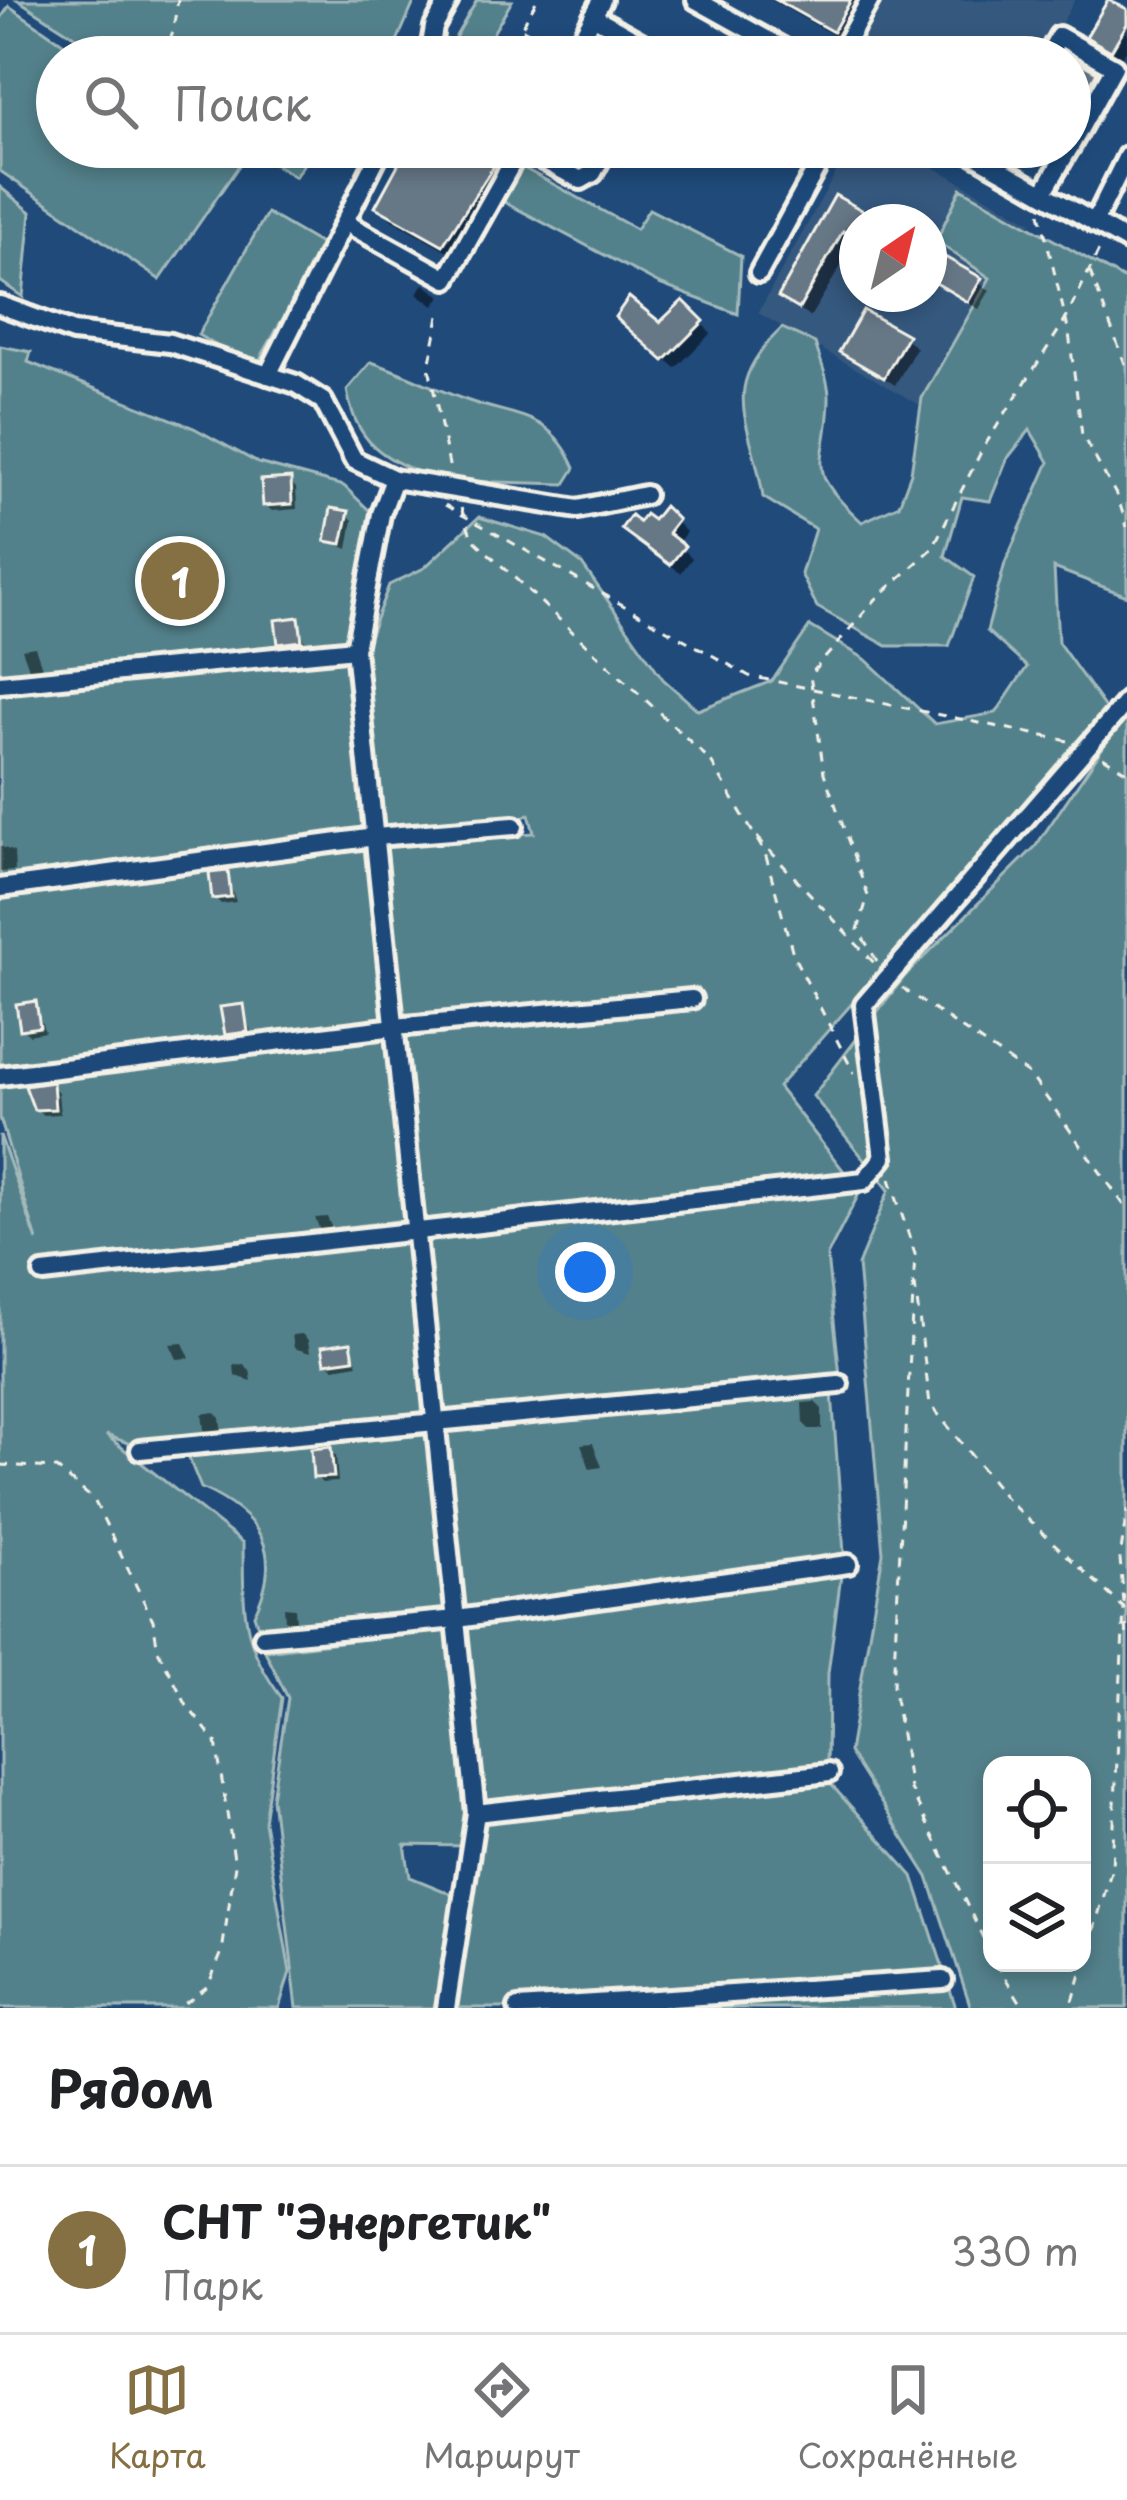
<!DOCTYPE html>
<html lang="ru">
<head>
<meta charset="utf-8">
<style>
	:root { --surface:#fff; --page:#f6f6f6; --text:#202124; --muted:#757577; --line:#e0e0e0; --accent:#847042 }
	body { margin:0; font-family:"Playpen Sans",sans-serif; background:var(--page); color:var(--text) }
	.controls { position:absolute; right:36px; bottom:36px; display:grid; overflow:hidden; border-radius:24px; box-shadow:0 6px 18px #0003 }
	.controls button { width:108px; height:108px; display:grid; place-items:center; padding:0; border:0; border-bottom:3px solid var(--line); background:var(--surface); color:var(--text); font:60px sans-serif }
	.compass { position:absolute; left:839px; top:204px; width:108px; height:108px; border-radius:50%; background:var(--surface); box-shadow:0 6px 18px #0003; rotate:35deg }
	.you { position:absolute; left:585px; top:1272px; width:42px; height:42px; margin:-30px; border:9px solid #fff; border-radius:50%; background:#1a73e8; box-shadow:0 0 0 18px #1a73e833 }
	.badge { display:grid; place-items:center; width:78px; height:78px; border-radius:50%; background:var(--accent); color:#fff; font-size:39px; font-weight:700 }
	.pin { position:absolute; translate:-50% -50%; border:6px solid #fff; box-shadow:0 3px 12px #0006 }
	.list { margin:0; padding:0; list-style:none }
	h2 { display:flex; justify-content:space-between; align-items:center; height:156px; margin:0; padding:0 48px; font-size:51px }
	h2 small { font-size:39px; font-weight:400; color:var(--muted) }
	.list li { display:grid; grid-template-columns:78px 1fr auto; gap:36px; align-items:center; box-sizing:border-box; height:168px; padding:0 48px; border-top:3px solid var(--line) }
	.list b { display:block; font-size:45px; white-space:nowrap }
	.list p { margin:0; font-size:39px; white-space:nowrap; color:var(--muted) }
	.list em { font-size:39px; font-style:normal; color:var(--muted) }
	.icon { flex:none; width:66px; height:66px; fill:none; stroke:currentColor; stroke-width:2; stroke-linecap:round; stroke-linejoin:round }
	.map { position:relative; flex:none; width:1127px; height:2008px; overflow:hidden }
	.search { position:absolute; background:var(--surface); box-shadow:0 6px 18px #0003; left:36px; right:36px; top:36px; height:132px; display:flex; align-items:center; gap:30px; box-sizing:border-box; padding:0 42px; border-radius:66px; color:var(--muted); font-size:45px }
	.sheet { height:324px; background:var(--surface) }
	nav { display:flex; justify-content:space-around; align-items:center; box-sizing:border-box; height:168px; border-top:3px solid var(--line); background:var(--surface); font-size:33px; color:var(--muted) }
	nav a { display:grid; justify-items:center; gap:6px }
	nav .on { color:var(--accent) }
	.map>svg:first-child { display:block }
</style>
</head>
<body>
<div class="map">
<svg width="1127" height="2008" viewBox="0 0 1127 2008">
	<rect width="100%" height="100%" fill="#1f4a7a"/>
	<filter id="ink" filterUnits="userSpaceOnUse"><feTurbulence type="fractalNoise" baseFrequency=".00833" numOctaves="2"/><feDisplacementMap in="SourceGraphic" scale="24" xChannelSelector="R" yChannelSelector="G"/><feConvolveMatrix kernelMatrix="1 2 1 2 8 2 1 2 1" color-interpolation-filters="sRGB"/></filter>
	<g filter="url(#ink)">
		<g fill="#34587e" fill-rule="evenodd">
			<polygon points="878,0 1075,0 1042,57 854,57 848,53"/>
			<path d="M 850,147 L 898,147 L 1032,222 L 927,409 L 758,313 ZM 857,222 L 929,222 L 929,294 L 857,294 Z"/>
		</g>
		<g fill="#52818b" stroke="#a3b9ba" stroke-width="3" fill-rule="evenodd">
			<polygon points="18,0 415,0 390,57 107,57"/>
			<polygon points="477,0 512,1 479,57 452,43"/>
			<polygon points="9,6 83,57 57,57 57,147 215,147 240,164 160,280 0,171 0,20"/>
			<polygon points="248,147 315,147 295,177"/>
			<polygon points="518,165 636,229 649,209 741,256 738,314 659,284 497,198"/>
			<polygon points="0,187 31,212 23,297 0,281"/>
			<path d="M 961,188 L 1127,281 L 1127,596 L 1054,568 L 1058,642 L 1105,708 L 1018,816 L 778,1087 L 847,1175 L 421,1221 L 401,1033 L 695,1007 L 692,999 L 405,1022 L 398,1018 L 384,845 L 534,833 L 529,814 L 511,822 L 381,829 L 363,652 L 389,585 L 424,568 L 479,517 L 546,537 L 582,564 L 663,679 L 698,710 L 772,681 L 810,626 L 865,659 L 935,724 L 996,713 L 1027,667 L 987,631 L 1005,563 L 1049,462 L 1030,430 L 1007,459 L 990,501 L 962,497 L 945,556 L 974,577 L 949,646 L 887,646 L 817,607 L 801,574 L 815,529 L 763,497 C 753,421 715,391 782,328 L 815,343 C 820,360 830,383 829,400 C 827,469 801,466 862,522 L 899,505 L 911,473 L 922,398 L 990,278 L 936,241 Z"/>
			<polygon points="267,213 324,246 255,368 198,335"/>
			<polygon points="0,346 31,352 28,362 194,428 258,463 344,486 374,515 345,646 366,829 44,877 0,878"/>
			<path d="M 371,362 C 405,373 436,390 469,401 C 520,418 551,413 575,468 L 565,484 L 464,481 L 454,489 C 400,461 358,458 347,390 Z"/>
			<path d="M 1127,712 L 1127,2008 L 971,2008 L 928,1877 L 849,1752 L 883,1553 L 858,1265 L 889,1190 L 813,1096 L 904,977 L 1035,847 ZM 992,1765 L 1082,1765 L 1082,1963 L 992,1963 Z"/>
			<polygon points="368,846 386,1017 0,1067 0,894"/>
			<path d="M 388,1035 L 405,1220 L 43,1264 L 44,1272 L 408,1235 L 426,1418 L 136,1446 L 106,1435 L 243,1543 C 244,1609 240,1643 282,1698 L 264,1822 L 290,1972 L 279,2008 L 0,2008 L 0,1135 L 37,1241 L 0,1118 L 0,1081 Z"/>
			<polygon points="862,1188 827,1256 840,1376 832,1393 844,1553 828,1673 827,1780 913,1876 956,2008 452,2008 486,1803 419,1233"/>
			<path d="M 426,1435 L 450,1616 L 260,1632 L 254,1615 C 285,1552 261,1515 201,1488 L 188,1456 Z"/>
			<polygon points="446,1629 469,1812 465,1846 405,1845 410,1877 459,1897 442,2000 437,2008 297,2008 272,1798 288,1698 265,1651"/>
		</g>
		<g fill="#0007">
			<polygon points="771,0 872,0 847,43"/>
			<polygon points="1127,13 1127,49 1121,58 1090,36"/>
			<polygon points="1070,60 1109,88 1060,175 1017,147 1070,147"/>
			<polygon points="397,147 518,147 457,256 392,220 378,207 402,163"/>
			<polygon points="548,147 607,147 591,175"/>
			<polygon points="836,199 877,222 857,222 857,240 810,317 781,296"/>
			<polygon points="929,237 941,248 936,255 990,290 979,309 929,281"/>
			<polygon points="424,284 441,296 434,306 417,293"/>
			<polygon points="683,305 711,333 676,368 629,327 661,326"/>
			<polygon points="906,338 916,348 895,385 842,351"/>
			<polygon points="289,481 296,488 297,509 272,511 265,505"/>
			<polygon points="664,510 686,532 677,544 692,558 681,573 635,538"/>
			<polygon points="347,514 353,520 348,549 328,540"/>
			<polygon points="298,620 307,647 287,649 281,642"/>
			<polygon points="35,647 44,673 31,674 22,649"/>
			<polygon points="0,846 14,852 15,871 0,872"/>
			<polygon points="227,874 236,902 221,904 215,898"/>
			<polygon points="35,1004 45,1032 29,1035 22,1029"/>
			<polygon points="243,1007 253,1038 234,1040 228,1034"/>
			<polygon points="51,1085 58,1092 60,1114 43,1115 36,1109"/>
			<polygon points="327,1217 334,1233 322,1235 315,1218"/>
			<polygon points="302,1334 308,1340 310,1353 294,1348 292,1335"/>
			<polygon points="183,1343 190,1358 177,1359 170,1344"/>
			<polygon points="350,1345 358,1364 334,1368 328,1362"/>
			<polygon points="244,1364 250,1370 252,1381 235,1376 234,1365"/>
			<polygon points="815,1402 822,1409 822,1429 809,1429 803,1423 802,1403"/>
			<polygon points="214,1412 220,1418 222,1435 204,1430 202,1414"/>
			<polygon points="593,1443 602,1467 590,1469 581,1444"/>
			<polygon points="330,1450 336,1456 338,1482 322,1483 316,1477"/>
			<polygon points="284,1607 295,1608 296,1622 285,1621"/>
		</g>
		<g fill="#667786" stroke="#f4f1e8" stroke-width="3">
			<polygon points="776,0 851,0 833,32"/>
			<polygon points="1108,0 1127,9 1127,24 1111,51 1086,37"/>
			<polygon points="603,36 640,57 591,57"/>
			<polygon points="1070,57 1097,72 1070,121"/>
			<polygon points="395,147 506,147 443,245 375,207 400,161 391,157"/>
			<polygon points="835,195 883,222 857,222 857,239 843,231 799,309 778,297"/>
			<polygon points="929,248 982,278 968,302 929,279"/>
			<polygon points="629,297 660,322 683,300 704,321 664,361 615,317"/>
			<polygon points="863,310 908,335 884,378 839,352"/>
			<polygon points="291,478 292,504 263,506 261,480"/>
			<polygon points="664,506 678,520 668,533 685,546 670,565 621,529 631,515 639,522 645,514 653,520"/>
			<polygon points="331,508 349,511 342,544 325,541"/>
			<polygon points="299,617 302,641 278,644 275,620"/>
			<polygon points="228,871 231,897 212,899 209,873"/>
			<polygon points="36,1001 40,1027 20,1030 16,1004"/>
			<polygon points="244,1004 248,1032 225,1035 220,1007"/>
			<polygon points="53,1082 55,1109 34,1110 25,1086"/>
			<polygon points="351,1342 354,1359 325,1363 322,1346"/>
			<polygon points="331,1447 334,1477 313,1478 311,1449"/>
		</g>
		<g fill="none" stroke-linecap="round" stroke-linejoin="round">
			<g stroke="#f4f1e8" stroke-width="26">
				<g id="minor">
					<polyline points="696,0 799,57"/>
					<polyline points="593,16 659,53 657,57"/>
					<polyline points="435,47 453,57"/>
					<polyline points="429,57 434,27 449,0"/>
					<polyline points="571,57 602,0"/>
					<polyline points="838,57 870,0"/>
					<polyline points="1047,57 1059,36 1114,67 1070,147"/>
					<polyline points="961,147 1127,241"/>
					<polyline points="520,148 581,180 593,173 607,147"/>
					<polyline points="1043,193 1070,147"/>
					<polyline points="346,223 447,279 521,147"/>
					<polyline points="1094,223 1127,156"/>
					<polyline points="759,273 828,147"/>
					<polyline points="0,305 73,332 170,343 296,384 323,401 354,460 394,479 381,514 355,649 476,1813 446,2008"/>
					<polyline points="268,375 382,147"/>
					<polyline points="394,479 578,509 645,495"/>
					<polyline points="0,684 355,649"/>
					<polyline points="0,888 375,837 514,826"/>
					<polyline points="0,1076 395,1027 692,999"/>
					<polyline points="43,1273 864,1181 883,1158 864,1005 1127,701"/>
					<polyline points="140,1450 839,1384"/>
					<polyline points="263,1637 457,1619 848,1564"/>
					<polyline points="476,1813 829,1773"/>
					<polyline points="518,2008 943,1980"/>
				</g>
			</g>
			<g stroke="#f4f1e8" stroke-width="3" stroke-dasharray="9 9" stroke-linecap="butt">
				<polyline points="523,29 556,47"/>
				<polyline points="161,57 172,35 178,0"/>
				<polyline points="505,57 537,0"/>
				<polyline points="1040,213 1069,333 1082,435 1118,498 1127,527"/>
				<polyline points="1090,272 1127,369"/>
				<polyline points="439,316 429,367 450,470"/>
				<polyline points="445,505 749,676 1068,741"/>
				<polyline points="461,508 472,538 710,760 765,853 794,957 854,1073"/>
				<polyline points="1103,757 1127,772"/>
				<polyline points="757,837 877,966"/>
				<polyline points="877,961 858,930 868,896 824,773 810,675 876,599 932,549 983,448 1066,319 1101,246"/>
				<polyline points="902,988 1030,1075 1127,1209"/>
				<polyline points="890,1179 915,1254 893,1686 910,1789 992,1956"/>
				<polyline points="915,1285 930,1404 1008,1501 1124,1608 1112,1868 1071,2008"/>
				<polyline points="0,1465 56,1468 94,1500 153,1620 158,1650 187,1706 216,1742 235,1865 222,1952 208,1986 179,2008"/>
				<polyline points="1124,1603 1120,1559 1127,1509"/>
				<polyline points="1126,1625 1127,1640"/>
				<polyline points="996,1963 1024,2008"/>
			</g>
			<use href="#minor" stroke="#1f4a7a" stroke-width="16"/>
		</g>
	</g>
</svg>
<div class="controls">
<button><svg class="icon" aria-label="locate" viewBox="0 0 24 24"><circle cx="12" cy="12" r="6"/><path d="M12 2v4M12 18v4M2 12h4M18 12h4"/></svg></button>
<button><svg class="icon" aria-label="layers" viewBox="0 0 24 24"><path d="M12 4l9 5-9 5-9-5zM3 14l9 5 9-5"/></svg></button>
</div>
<svg class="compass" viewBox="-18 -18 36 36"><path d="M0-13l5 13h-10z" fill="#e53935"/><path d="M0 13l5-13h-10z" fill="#757577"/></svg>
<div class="you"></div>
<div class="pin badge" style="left:180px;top:581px">1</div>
<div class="search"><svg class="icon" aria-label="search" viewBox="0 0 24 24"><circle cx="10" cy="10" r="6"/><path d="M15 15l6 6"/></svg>Поиск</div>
</div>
<section class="sheet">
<h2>Рядом<small></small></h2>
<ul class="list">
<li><span class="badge">1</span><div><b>СНТ &quot;Энергетик&quot;</b><p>Парк</p></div><em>330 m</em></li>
</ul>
</section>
<nav>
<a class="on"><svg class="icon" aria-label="map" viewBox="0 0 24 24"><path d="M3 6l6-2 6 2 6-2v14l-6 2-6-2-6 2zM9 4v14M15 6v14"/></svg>Карта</a>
<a><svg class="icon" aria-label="directions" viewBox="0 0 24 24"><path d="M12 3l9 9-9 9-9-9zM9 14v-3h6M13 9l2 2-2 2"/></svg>Маршрут</a>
<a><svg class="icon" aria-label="saved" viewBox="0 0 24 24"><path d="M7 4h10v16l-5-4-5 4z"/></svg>Сохранённые</a>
</nav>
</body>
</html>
